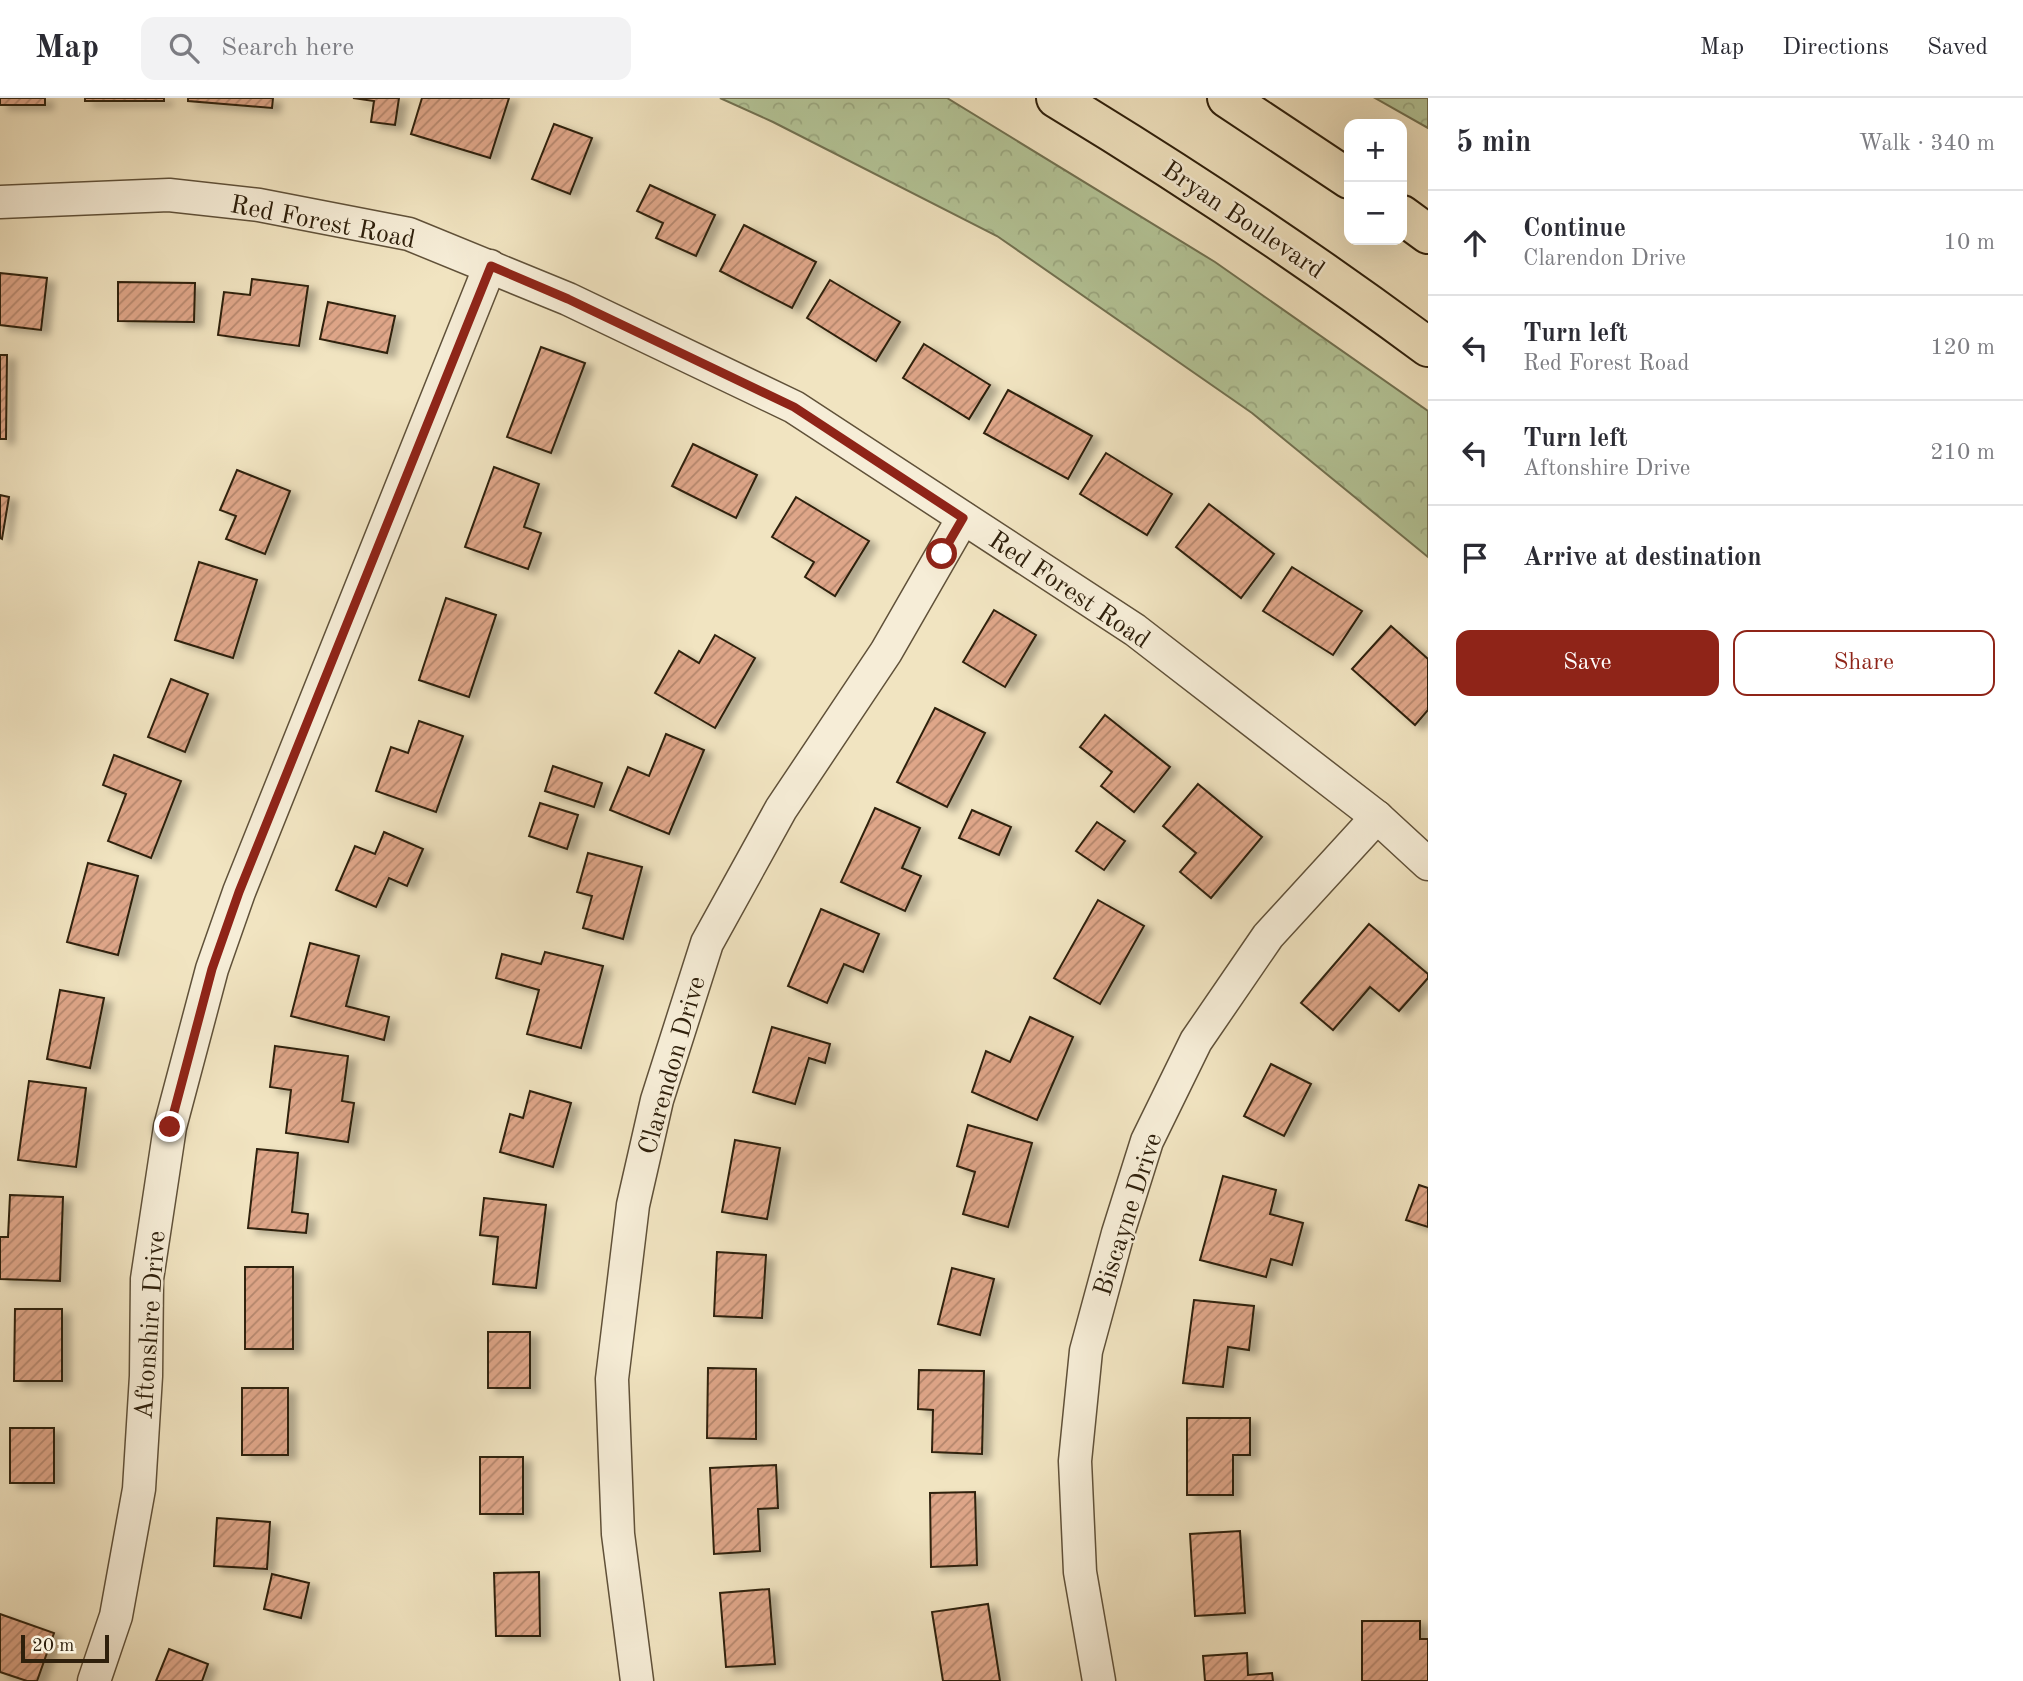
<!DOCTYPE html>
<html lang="en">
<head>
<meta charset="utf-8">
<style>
	:root { --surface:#fff; --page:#f2f2f3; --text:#2b2b33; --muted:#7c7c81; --line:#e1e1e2; --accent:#8f2418 }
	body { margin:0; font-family:"Old Standard TT",serif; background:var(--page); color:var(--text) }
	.controls { position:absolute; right:21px; top:21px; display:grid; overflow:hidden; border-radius:14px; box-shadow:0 7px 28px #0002 }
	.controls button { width:63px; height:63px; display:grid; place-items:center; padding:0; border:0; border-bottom:2px solid var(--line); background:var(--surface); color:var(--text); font:35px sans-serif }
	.scale { position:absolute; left:21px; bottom:18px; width:88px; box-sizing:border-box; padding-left:7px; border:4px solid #2f200c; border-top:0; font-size:19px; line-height:24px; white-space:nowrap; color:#2f200c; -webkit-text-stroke:5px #f6edd7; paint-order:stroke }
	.stop { position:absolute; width:21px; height:21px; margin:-16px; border:5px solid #8f2418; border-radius:50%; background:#fff }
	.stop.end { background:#8f2418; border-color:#fff; box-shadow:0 2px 7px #0008 }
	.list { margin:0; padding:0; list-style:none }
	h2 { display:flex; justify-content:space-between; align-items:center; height:91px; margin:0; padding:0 28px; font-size:30px }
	h2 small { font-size:23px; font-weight:400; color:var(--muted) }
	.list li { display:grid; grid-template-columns:46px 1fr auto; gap:21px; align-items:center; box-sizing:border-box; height:105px; padding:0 28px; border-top:2px solid var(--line) }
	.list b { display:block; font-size:26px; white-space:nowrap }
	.list p { margin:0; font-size:23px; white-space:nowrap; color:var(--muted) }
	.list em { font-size:23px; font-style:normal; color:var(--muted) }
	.actions { display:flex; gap:14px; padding:21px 28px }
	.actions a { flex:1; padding:16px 0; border:2px solid var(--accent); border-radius:14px; text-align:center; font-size:24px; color:var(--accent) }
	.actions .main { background:var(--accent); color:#fff }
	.icon { flex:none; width:38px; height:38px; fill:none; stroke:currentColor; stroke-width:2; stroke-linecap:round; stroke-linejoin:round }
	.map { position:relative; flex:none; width:1428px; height:1583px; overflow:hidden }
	header { display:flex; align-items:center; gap:42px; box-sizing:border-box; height:98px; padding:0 35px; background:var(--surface); border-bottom:2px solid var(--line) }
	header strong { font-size:33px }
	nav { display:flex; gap:38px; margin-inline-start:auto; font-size:24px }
	.search { width:490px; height:63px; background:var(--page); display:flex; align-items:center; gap:18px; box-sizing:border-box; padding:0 24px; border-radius:14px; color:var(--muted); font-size:26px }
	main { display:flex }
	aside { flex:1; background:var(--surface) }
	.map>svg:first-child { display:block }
</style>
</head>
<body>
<header>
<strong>Map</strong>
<div class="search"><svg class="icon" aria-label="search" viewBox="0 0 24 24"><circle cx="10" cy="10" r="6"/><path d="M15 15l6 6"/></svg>Search here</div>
<nav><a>Map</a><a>Directions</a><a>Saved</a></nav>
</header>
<main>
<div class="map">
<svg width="1428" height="1583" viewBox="0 0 1428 1583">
	<defs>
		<pattern id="forest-crowns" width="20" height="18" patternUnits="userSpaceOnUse" patternTransform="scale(1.75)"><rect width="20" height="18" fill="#b4c598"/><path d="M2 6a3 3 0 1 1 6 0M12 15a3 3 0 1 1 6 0" fill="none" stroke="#9ba982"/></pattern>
		<pattern id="building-hatch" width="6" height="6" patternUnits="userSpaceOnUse" patternTransform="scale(1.75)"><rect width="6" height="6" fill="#dfa689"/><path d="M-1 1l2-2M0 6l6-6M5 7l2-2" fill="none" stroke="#b5876e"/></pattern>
		<filter id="shadow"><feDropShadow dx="8" dy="4.5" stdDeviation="3.5" flood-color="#0004"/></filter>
	</defs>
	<rect width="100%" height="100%" fill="#f1e4c1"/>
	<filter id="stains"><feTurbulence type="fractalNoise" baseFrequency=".00286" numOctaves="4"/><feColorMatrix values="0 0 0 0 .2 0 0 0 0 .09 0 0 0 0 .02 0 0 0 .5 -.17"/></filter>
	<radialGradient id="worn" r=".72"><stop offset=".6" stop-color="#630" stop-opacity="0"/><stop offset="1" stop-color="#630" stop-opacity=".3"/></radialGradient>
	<g fill="url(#forest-crowns)" stroke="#727252" stroke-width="2">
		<polygon points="720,0 947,0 1215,164 1428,313 1428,459 1252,315 997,138 773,24"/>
		<polygon points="1375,0 1428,0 1428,30"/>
	</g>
	<g fill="url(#building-hatch)" stroke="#2f200c" stroke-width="2" filter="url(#shadow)">
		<rect x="0" y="0" width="45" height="7"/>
		<rect x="85" y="0" width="79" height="3"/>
		<polygon points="188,0 273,0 272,10 188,3"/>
		<polygon points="353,0 399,0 395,27 371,24 374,3"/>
		<polygon points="422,0 509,0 490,60 411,36"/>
		<polygon points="554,26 592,40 570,96 532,81"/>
		<polygon points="650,87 715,117 696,158 656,140 663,125 637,113"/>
		<polygon points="744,127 816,164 792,210 720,173"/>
		<polygon points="0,175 47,180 41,232 0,227"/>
		<polygon points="252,181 308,188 299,248 218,237 224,194 250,197"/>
		<polygon points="830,182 900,224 876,263 807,220"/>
		<polygon points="118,184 195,185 194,224 118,223"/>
		<polygon points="328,204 395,218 387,255 320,241"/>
		<polygon points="924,246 990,287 969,321 903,280"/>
		<polygon points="541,249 585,265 551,355 507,339"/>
		<polygon points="0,257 7,257 6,341 0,341"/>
		<polygon points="1008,292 1092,338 1068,381 984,335"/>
		<polygon points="693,346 757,377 736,420 672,388"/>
		<polygon points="1106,355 1172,396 1147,437 1080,396"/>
		<polygon points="494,369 539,386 524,429 541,435 528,471 465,449"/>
		<polygon points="237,372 290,393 265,456 226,441 236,418 220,412"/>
		<polygon points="0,397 9,399 2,441 0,440"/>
		<polygon points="796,399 869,443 835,498 805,479 814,464 772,439"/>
		<polygon points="1209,406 1274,456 1241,500 1176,449"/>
		<polygon points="199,464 257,482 233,560 175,542"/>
		<polygon points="1292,469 1362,513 1333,557 1263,513"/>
		<polygon points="446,500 496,517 469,599 419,582"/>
		<polygon points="994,512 1036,537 1005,589 963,564"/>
		<polygon points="1391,528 1428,561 1428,612 1415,627 1352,571"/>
		<polygon points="715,537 755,560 715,630 655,595 679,553 699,565"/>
		<polygon points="171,581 208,596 185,654 148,639"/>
		<polygon points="935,610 985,635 947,709 897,684"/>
		<polygon points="1105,617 1170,669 1134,714 1101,688 1112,674 1080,649"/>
		<polygon points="419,623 463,638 436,714 376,693 391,649 408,655"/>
		<polygon points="666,636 704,652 669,736 610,712 628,669 649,678"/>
		<polygon points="114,657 181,683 151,760 108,743 126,696 103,687"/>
		<polygon points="553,668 602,685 594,709 545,693"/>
		<polygon points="1198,686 1262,739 1211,800 1180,774 1196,755 1163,728"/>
		<polygon points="540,705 578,717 567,751 529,738"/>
		<polygon points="875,710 920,730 902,770 921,778 905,813 841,784"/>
		<polygon points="972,712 1011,729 999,757 959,740"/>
		<polygon points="1097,724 1125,743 1104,772 1076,753"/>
		<polygon points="384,734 423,751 407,788 389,780 376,809 336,792 355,748 375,756"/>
		<polygon points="588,755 642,769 623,841 583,830 592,798 577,794"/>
		<polygon points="88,765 138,778 118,857 67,844"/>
		<polygon points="1098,802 1144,828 1100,906 1054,880"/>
		<polygon points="821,811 879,836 863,874 844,866 827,905 788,888"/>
		<polygon points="1369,826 1428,876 1428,880 1399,913 1370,889 1333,932 1301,905"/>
		<polygon points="310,845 359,858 346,908 389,919 384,942 291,918"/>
		<polygon points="545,854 603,868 581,950 527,936 539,892 496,880 502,856 541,866"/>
		<polygon points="60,892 104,900 90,970 47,961"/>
		<polygon points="1030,919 1073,939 1037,1022 972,994 986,953 1010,964"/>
		<polygon points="772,929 830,946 825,965 809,960 795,1006 753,994"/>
		<polygon points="275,948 348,958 342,1003 354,1005 348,1044 286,1035 291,992 270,989"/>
		<polygon points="1271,966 1311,986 1284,1038 1244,1018"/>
		<polygon points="29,983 86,990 76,1069 18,1062"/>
		<polygon points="530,993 571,1005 553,1069 500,1054 510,1016 523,1020"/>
		<polygon points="968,1027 1032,1045 1008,1129 963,1116 975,1074 957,1068"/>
		<polygon points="735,1042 780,1050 767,1121 722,1114"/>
		<polygon points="257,1051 298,1055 292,1114 308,1116 306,1135 248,1130"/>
		<polygon points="1223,1078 1276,1092 1270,1116 1303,1125 1292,1167 1271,1161 1266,1179 1200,1162"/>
		<polygon points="1419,1087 1428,1090 1428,1129 1406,1122"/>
		<polygon points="10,1097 63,1099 60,1183 0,1181 0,1139 8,1139"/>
		<polygon points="484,1100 546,1107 536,1190 493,1186 498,1139 480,1137"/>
		<polygon points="717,1154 766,1157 762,1220 714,1218"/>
		<rect x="245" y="1169" width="48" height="82"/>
		<polygon points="952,1170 994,1181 980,1237 938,1226"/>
		<polygon points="1194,1202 1254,1208 1249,1252 1228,1249 1223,1289 1183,1285"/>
		<polygon points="15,1211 62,1211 62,1283 14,1283"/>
		<rect x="488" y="1234" width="42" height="56"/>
		<polygon points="708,1270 756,1271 756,1341 707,1340"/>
		<polygon points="919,1272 984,1273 982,1356 932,1354 933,1312 918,1311"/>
		<rect x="242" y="1290" width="46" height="67"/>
		<polygon points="1187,1320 1250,1320 1250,1357 1233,1357 1233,1397 1187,1397"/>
		<rect x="10" y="1330" width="44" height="55"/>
		<rect x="480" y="1359" width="43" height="57"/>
		<polygon points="776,1367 778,1410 758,1411 760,1453 714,1456 710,1370"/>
		<polygon points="975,1394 977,1467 931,1469 930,1395"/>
		<polygon points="217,1420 270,1424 267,1471 214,1468"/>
		<polygon points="1240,1433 1245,1515 1195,1518 1190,1436"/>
		<polygon points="539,1474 540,1538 496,1538 494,1475"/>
		<polygon points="272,1476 309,1485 301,1520 264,1511"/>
		<polygon points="769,1491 775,1566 726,1569 720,1495"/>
		<polygon points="988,1506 1000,1583 943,1583 932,1514"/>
		<polygon points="0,1516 54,1535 37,1583 27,1583 0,1574"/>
		<polygon points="1362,1523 1420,1523 1420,1541 1428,1541 1428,1583 1362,1583"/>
		<polygon points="169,1551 208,1566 202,1583 156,1583"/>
		<polygon points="1247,1555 1248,1577 1272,1575 1273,1583 1205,1583 1203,1558"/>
	</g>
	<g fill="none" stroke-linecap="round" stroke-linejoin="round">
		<g stroke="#605139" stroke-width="35">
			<g id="minor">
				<polyline points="0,104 169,97 259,107 409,136 568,201 794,309 1135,532 1377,719 1428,766"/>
				<polyline points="94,1583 116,1518 139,1391 146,1278 147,1181 170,1029 212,871 239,794 490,168"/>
				<polyline points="637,1583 618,1436 612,1281 633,1107 657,1002 707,845 781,711 886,554 963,420"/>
				<polyline points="1099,1583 1080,1474 1075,1363 1086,1253 1118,1135 1147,1043 1196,943 1268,838 1377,719"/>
			</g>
		</g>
		<g stroke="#2f200c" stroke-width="42">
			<g id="motorway">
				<path d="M 1056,0 C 1183,77 1308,160 1428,249"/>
				<polyline points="1227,0 1349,81"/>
				<polyline points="1402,117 1428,136"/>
			</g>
		</g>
		<use href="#minor" stroke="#f6edd7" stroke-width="32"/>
		<use href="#motorway" stroke="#f1e4c1" stroke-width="38"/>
	</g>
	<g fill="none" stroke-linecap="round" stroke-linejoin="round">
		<polyline stroke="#8f2418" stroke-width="9" points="170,1029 212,871 239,794 491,168 568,201 794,309 963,420 942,456"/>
	</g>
	<g text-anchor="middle" stroke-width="5" stroke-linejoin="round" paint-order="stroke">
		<g font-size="26" fill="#2f200c" stroke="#f6edd7">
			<text transform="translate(1244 121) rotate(34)" y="9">Bryan Boulevard</text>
			<text transform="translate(323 123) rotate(11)" y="9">Red Forest Road</text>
			<text transform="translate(1070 491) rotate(34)" y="9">Red Forest Road</text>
			<text transform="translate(671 967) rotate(-74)" y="9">Clarendon Drive</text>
			<text transform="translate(1127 1116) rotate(-72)" y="9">Biscayne Drive</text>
			<text transform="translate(149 1227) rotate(-86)" y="9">Aftonshire Drive</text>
		</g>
	</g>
	<rect width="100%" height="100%" filter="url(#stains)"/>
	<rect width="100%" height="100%" fill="url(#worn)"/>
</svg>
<div class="controls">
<button>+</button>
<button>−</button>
</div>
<div class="scale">20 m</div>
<div class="stop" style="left:942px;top:456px"></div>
<div class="stop end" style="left:170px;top:1029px"></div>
</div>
<aside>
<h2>5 min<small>Walk · 340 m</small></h2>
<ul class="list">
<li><svg class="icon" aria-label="ahead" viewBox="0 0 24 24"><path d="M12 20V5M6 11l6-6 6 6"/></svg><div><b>Continue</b><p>Clarendon Drive</p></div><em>10 m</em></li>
<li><svg class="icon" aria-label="left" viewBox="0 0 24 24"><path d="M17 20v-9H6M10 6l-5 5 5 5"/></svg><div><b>Turn left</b><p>Red Forest Road</p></div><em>120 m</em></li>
<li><svg class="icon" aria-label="left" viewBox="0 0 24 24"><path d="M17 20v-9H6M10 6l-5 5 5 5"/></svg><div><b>Turn left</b><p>Aftonshire Drive</p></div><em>210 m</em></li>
<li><svg class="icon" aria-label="arrive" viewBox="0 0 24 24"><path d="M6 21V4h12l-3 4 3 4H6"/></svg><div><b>Arrive at destination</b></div></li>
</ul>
<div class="actions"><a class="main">Save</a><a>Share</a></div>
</aside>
</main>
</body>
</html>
